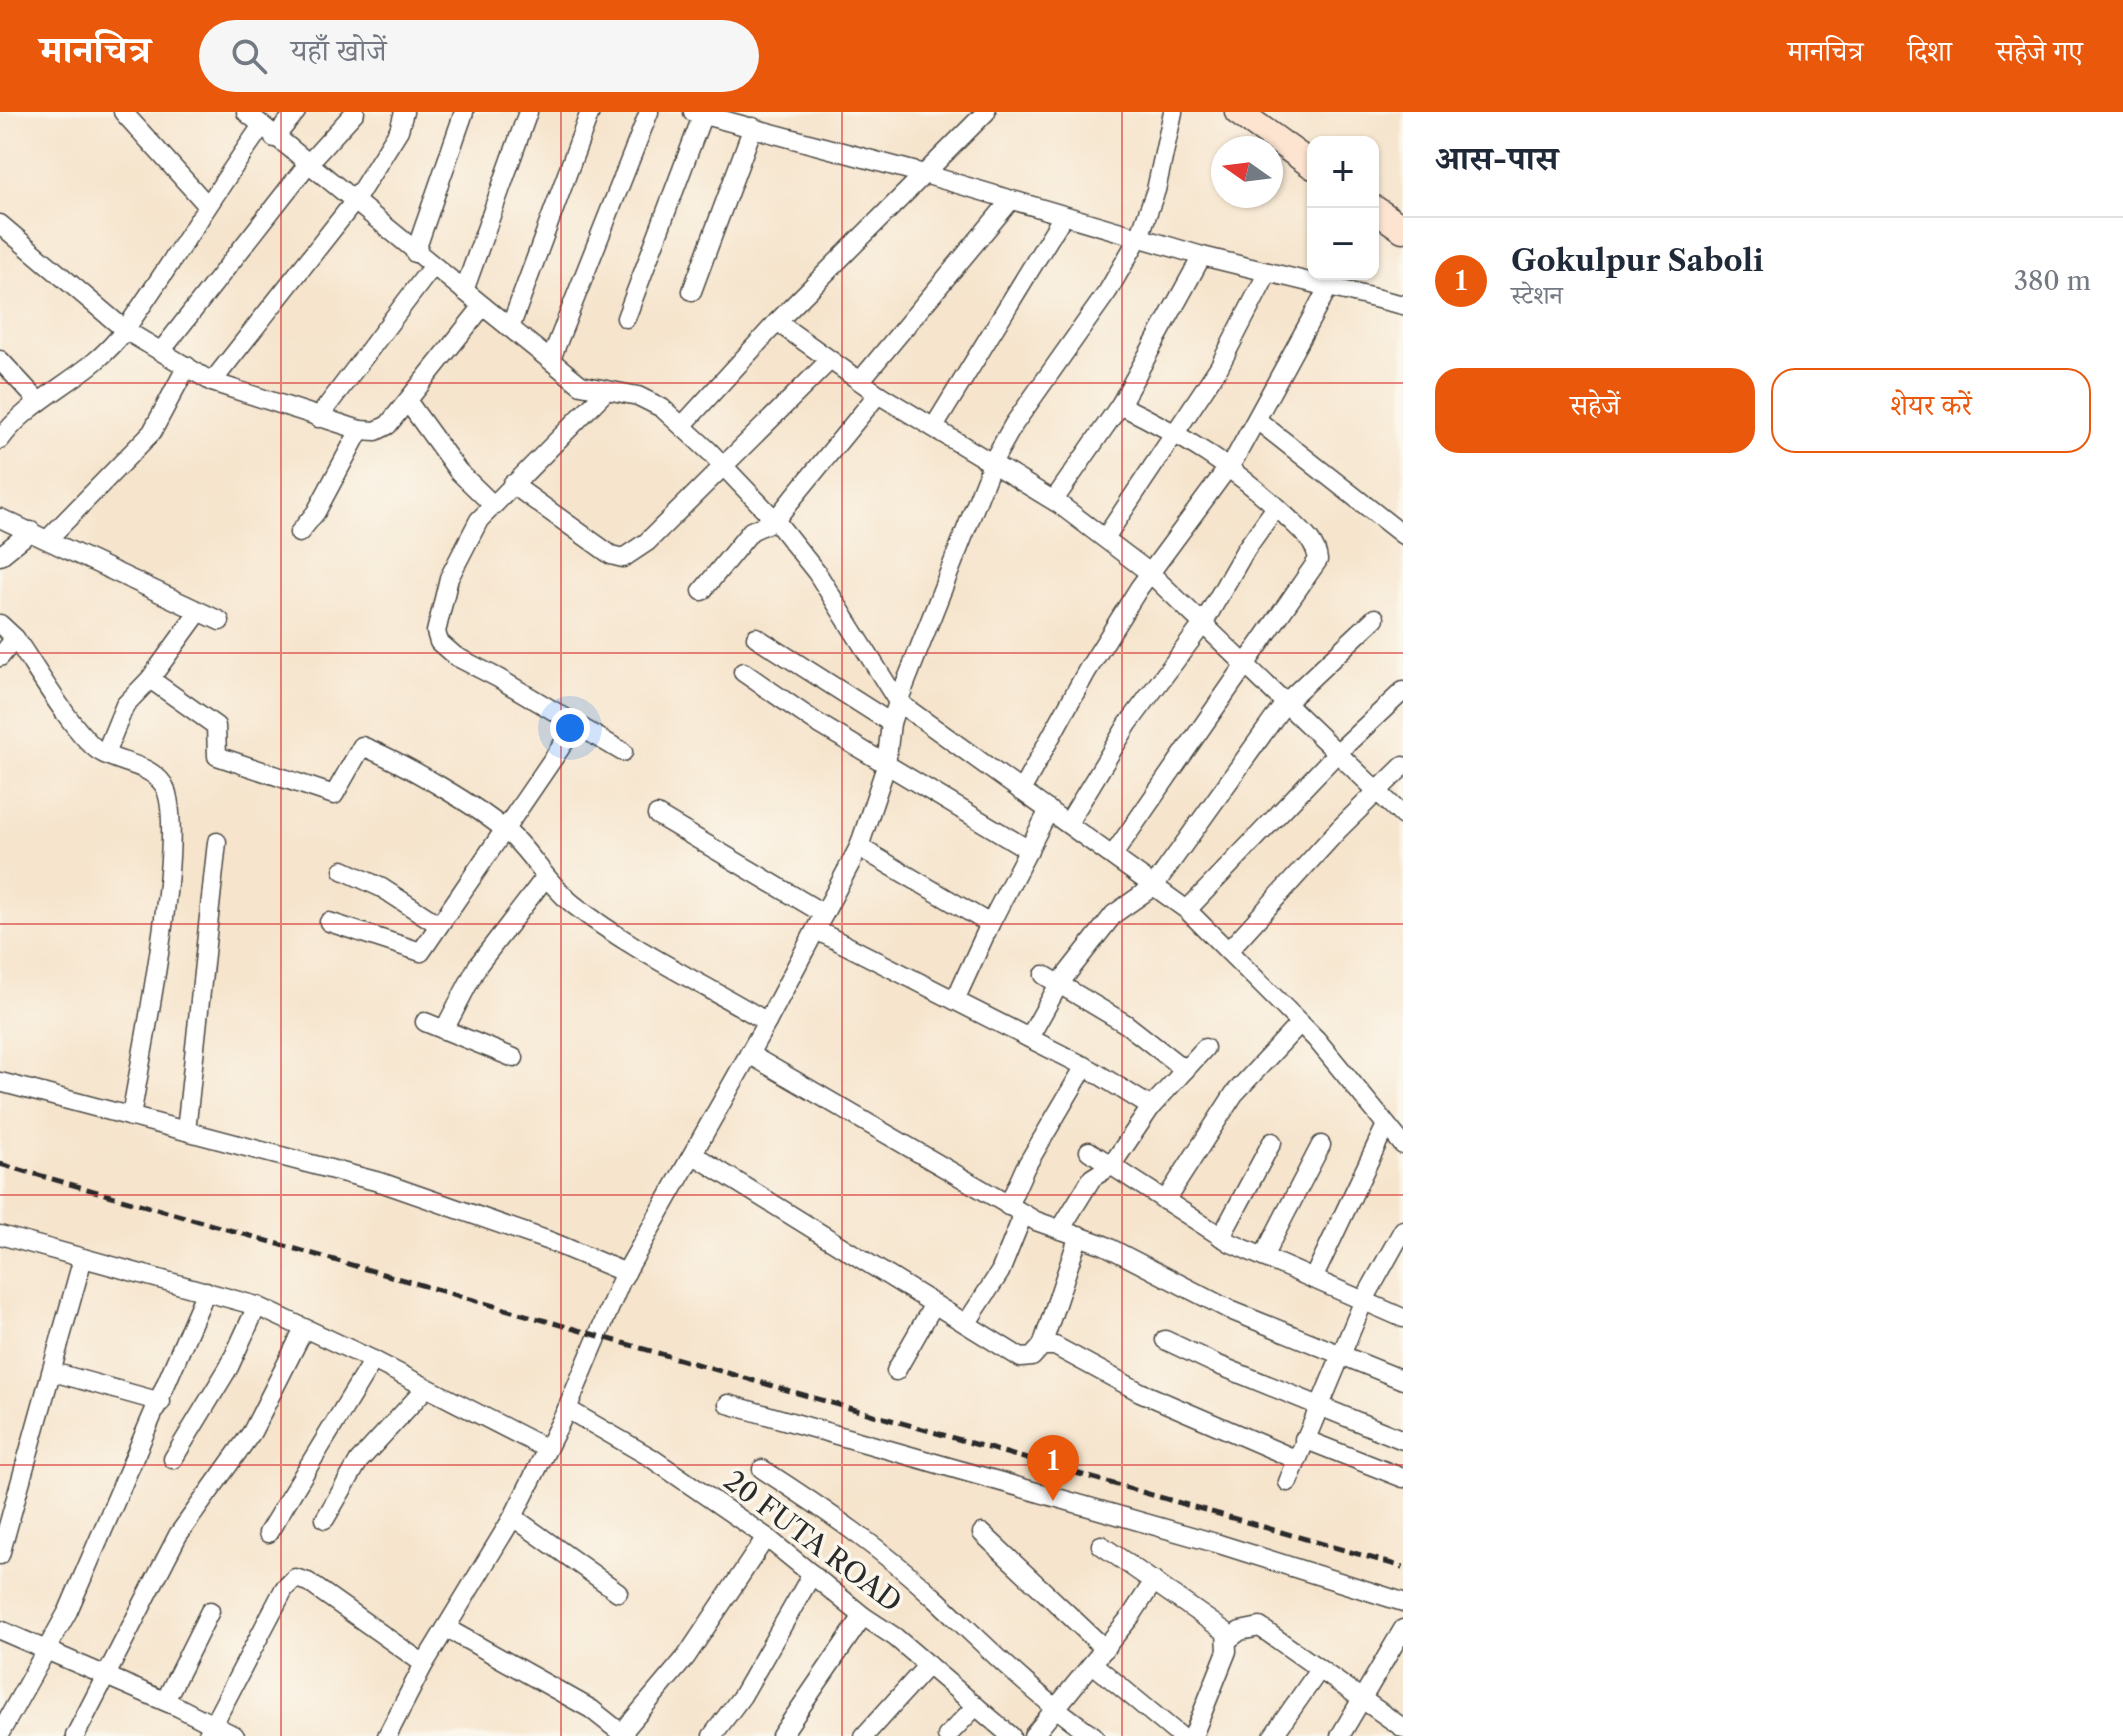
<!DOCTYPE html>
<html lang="hi">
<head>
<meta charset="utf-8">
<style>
	:root { --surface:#fff; --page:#f6f6f7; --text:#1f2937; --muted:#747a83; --line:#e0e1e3; --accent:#ea580c }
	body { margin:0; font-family:"Libre Caslon Text","Noto Serif Devanagari",serif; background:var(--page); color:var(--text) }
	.controls { position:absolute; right:24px; top:24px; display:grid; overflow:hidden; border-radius:16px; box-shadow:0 2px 6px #0004 }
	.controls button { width:72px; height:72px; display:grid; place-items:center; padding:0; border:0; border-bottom:2px solid var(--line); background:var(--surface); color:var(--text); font:40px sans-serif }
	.compass { position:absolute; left:1211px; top:24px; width:72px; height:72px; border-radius:50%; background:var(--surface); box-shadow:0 2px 6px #0004; rotate:284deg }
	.you { position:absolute; left:570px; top:616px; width:28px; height:28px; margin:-20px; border:6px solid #fff; border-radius:50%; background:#1a73e8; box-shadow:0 0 0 12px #1a73e833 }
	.badge { display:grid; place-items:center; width:52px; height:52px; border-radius:50%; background:var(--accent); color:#fff; font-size:26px; font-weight:700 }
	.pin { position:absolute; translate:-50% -66px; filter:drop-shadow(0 2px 4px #0008) }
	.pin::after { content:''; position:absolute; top:42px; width:28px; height:24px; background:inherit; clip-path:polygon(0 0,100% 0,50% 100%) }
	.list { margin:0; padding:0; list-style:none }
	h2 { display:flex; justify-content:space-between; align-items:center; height:104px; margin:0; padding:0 32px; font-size:34px }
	h2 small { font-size:26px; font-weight:400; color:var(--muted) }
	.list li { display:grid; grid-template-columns:52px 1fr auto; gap:24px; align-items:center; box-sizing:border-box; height:128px; padding:0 32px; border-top:2px solid var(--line) }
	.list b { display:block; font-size:30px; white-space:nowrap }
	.list p { margin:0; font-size:26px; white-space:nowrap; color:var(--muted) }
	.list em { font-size:26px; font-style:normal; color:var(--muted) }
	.actions { display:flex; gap:16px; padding:24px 32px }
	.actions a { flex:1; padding:18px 0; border:2px solid var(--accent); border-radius:24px; text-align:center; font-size:28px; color:var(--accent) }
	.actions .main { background:var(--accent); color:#fff }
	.icon { flex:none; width:44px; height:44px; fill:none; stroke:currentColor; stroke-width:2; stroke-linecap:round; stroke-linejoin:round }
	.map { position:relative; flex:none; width:1403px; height:1624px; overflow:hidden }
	header { display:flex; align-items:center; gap:48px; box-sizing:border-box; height:112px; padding:0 40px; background:var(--accent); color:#fff }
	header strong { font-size:38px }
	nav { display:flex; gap:44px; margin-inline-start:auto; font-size:28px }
	.search { width:560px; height:72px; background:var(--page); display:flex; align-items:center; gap:20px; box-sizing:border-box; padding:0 28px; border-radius:44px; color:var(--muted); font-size:30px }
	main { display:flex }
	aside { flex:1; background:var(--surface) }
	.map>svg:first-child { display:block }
</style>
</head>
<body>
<header>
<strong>मानचित्र</strong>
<div class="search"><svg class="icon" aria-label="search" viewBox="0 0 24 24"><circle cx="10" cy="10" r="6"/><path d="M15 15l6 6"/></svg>यहाँ खोजें</div>
<nav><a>मानचित्र</a><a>दिशा</a><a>सहेजे गए</a></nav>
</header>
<main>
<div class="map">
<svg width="1403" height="1624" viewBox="0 0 1403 1624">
	<rect width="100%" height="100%" fill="#fbf7ec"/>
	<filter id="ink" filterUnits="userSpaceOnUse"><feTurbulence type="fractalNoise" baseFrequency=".0125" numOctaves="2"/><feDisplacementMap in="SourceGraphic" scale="16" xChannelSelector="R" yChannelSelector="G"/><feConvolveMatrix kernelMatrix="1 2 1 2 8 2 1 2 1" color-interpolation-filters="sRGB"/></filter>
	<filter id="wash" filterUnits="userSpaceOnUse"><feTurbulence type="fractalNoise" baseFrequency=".006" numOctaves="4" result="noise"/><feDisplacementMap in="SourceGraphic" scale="32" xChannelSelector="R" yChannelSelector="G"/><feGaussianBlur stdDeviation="1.8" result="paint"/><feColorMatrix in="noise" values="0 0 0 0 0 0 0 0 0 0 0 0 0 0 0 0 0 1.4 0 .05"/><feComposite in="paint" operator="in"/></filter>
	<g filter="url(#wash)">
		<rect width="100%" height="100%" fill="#f6e4cc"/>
	</g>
	<g filter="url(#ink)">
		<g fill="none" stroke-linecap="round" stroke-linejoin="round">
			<g stroke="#494743" stroke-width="21">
				<g id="street">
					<polyline points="123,0 207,93"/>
					<polyline points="693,0 924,62 1202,144 1403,193"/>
					<polyline points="274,26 296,0"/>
					<polyline points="0,112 125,218 212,270 360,318 376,319 388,313 483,194 246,0"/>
					<polyline points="415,141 464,0"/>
					<polyline points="464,179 528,0"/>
					<polyline points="692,179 753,15"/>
					<polyline points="483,194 581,273 638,284 662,296 709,339 775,408 817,461 898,590 1187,798 1316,927 1403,1033"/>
					<polyline points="626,206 703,2"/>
					<polyline points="777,210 878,282 1059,392 1150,461 1403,704"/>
					<polyline points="510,216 590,0"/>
					<polyline points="162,238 307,53 355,0"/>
					<polyline points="551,247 649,0"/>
					<polyline points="0,248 39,290"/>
					<polyline points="860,269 1011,88"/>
					<polyline points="212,270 354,90 399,18 404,0"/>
					<polyline points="606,279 479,408 449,466 436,520 439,530 455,544 498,566 623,640"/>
					<polyline points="408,290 458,359 493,393"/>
					<polyline points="318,306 432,155"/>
					<polyline points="1257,308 1403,423"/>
					<polyline points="682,314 777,210 986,0"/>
					<polyline points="934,315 1063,104"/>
					<path d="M 0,328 C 32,283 90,266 124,219 C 171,153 214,82 261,15"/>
					<polyline points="512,372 611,443 623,446 647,430 830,248"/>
					<polyline points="1054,388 1120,293 1202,144"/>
					<polyline points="0,406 220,509"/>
					<polyline points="299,421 316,400 360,318"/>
					<polyline points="49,426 152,320 187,254"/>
					<polyline points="1105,426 1219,255 1268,160"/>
					<polyline points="0,444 31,419"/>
					<polyline points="702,479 751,419 775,408 878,282"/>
					<path d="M 198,501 L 150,567 L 216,614 L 217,644 L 334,683 L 362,634 C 402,650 482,696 513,725 C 535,747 549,773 574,793 C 633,839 704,872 767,910"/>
					<path d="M 0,512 L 15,526 C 35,554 73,621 99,639 C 119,652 148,651 163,672 C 190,712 140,948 131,1005"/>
					<polyline points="756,525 891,611"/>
					<polyline points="0,545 15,526"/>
					<polyline points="743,560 814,609 1029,738"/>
					<polyline points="105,642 125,593 150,567"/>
					<polyline points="1021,679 1087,559 1139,476 1235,346 1328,176"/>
					<polyline points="657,703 824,802"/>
					<polyline points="1068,711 1128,612 1203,512 1246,437 1276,395"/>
					<polyline points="859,735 990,812"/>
					<path d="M 1113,743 L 1318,448 C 1316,429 1299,417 1286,404 C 1236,356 1182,323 1120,293"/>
					<polyline points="343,758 382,776 439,813"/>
					<polyline points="1187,798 1336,642 1403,579"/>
					<polyline points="329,810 421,840 576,613"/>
					<polyline points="816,818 1090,957 1151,995"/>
					<polyline points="1228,839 1339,717 1403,654"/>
					<polyline points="1044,863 1126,912 1185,958"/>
					<polyline points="955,888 990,812 1049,698"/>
					<polyline points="425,910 514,946"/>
					<polyline points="444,918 478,853 544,767"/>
					<polyline points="1029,926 1059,872 1114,802 1154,774 1285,591 1375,506"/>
					<polyline points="749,942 1036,1109 1104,1133 1230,1198 1403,1268"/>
					<polyline points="0,970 383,1071 552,1130 626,1161"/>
					<polyline points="186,1019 217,730"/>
					<polyline points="1089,1039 1231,1131 1403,1206"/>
					<polyline points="694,1043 1021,1246 1032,1245 1042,1234 1055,1234 1140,1280 1295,1347"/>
					<polyline points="1165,1089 1234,982 1300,911"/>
					<polyline points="1008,1094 1025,1056 1085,954"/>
					<polyline points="1060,1118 1092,1066 1111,1054 1151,995 1205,936"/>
					<polyline points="0,1123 257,1194 373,1248 547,1337"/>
					<polyline points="1221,1125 1272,1030"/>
					<polyline points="1263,1145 1321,1033"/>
					<polyline points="1313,1167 1386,1013"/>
					<polyline points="966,1212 1000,1160 1023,1103"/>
					<polyline points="1165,1228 1216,1252 1403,1328"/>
					<polyline points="1042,1234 1079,1123"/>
					<polyline points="896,1259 934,1192"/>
					<polyline points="53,1260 161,1290"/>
					<polyline points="728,1292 1219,1432 1403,1490"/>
					<polyline points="567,1297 650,1345 766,1425 863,1504 895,1525 1011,1624"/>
					<polyline points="1304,1327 1403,1366"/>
					<polyline points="173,1347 229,1255 257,1194"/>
					<path d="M 762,1357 C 824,1397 884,1438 938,1489 C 988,1536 1036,1585 1094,1624"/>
					<polyline points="1288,1370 1364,1188 1403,1118"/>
					<polyline points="513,1405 618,1480"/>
					<polyline points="325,1407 359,1349 426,1276"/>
					<polyline points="268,1421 373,1248"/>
					<polyline points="982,1421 1105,1537"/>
					<polyline points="1101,1433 1226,1520 1227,1539 1193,1624"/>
					<polyline points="0,1443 83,1146"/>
					<polyline points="446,1516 591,1597 625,1624"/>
					<polyline points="0,1518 178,1595 235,1624"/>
					<polyline points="1229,1527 1240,1519 1260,1515 1403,1616"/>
					<polyline points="1093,1552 1180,1624"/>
					<polyline points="165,1589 210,1499"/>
					<polyline points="0,1621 68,1499 206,1179"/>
					<polyline points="621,1622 686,1545 766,1425"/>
					<polyline points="75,1624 178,1423 252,1320 304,1217"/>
					<polyline points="207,1624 284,1477 295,1466 308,1470 424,1552"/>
					<polyline points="387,1624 424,1552 513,1405 567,1297 621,1169 767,910 859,735 886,654 891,611 898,590 993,349 1014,312 1108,179 1139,125 1156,78 1173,0"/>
					<polyline points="712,1624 742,1584 812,1462"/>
					<polyline points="781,1624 863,1504"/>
					<polyline points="864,1624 928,1553"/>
					<polyline points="947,1624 976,1594"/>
					<polyline points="1033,1624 1131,1504 1154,1469"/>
					<polyline points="1273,1624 1319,1558"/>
					<polyline points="1340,1624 1403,1517"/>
				</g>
			</g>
			<g stroke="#494743" stroke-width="29">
				<g id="secondary">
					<polyline points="1238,0 1313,54"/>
					<polyline points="1373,96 1403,117"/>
				</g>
			</g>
			<use href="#street" stroke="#fff" stroke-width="18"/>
			<use href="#secondary" stroke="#fde4d1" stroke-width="26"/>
			<polyline stroke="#2b2b2b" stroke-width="5" stroke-dasharray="12 6" stroke-linecap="butt" points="0,1052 1403,1455"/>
		</g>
	</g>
	<path fill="none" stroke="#d62828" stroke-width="2" stroke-opacity="0.55" d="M 281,0 L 281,1624M 561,0 L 561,1624M 842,0 L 842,1624M 1122,0 L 1122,1624M 0,271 L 1403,271M 0,541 L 1403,541M 0,812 L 1403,812M 0,1083 L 1403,1083M 0,1353 L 1403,1353"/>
	<g text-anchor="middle" stroke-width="7" stroke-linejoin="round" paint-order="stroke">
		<g font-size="28" fill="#2b2b2b" stroke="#fbf7ec">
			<text transform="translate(813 1429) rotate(37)" y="10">20 FUTA ROAD</text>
		</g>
	</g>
</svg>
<div class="controls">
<button>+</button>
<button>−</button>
</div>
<svg class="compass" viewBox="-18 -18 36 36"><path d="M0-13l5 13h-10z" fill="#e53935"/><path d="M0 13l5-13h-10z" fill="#747a83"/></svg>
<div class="you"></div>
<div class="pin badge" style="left:1053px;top:1389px">1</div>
</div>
<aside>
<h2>आस-पास<small></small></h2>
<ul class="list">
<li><span class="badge">1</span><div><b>Gokulpur Saboli</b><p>स्टेशन</p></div><em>380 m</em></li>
</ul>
<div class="actions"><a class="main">सहेजें</a><a>शेयर करें</a></div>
</aside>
</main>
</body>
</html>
